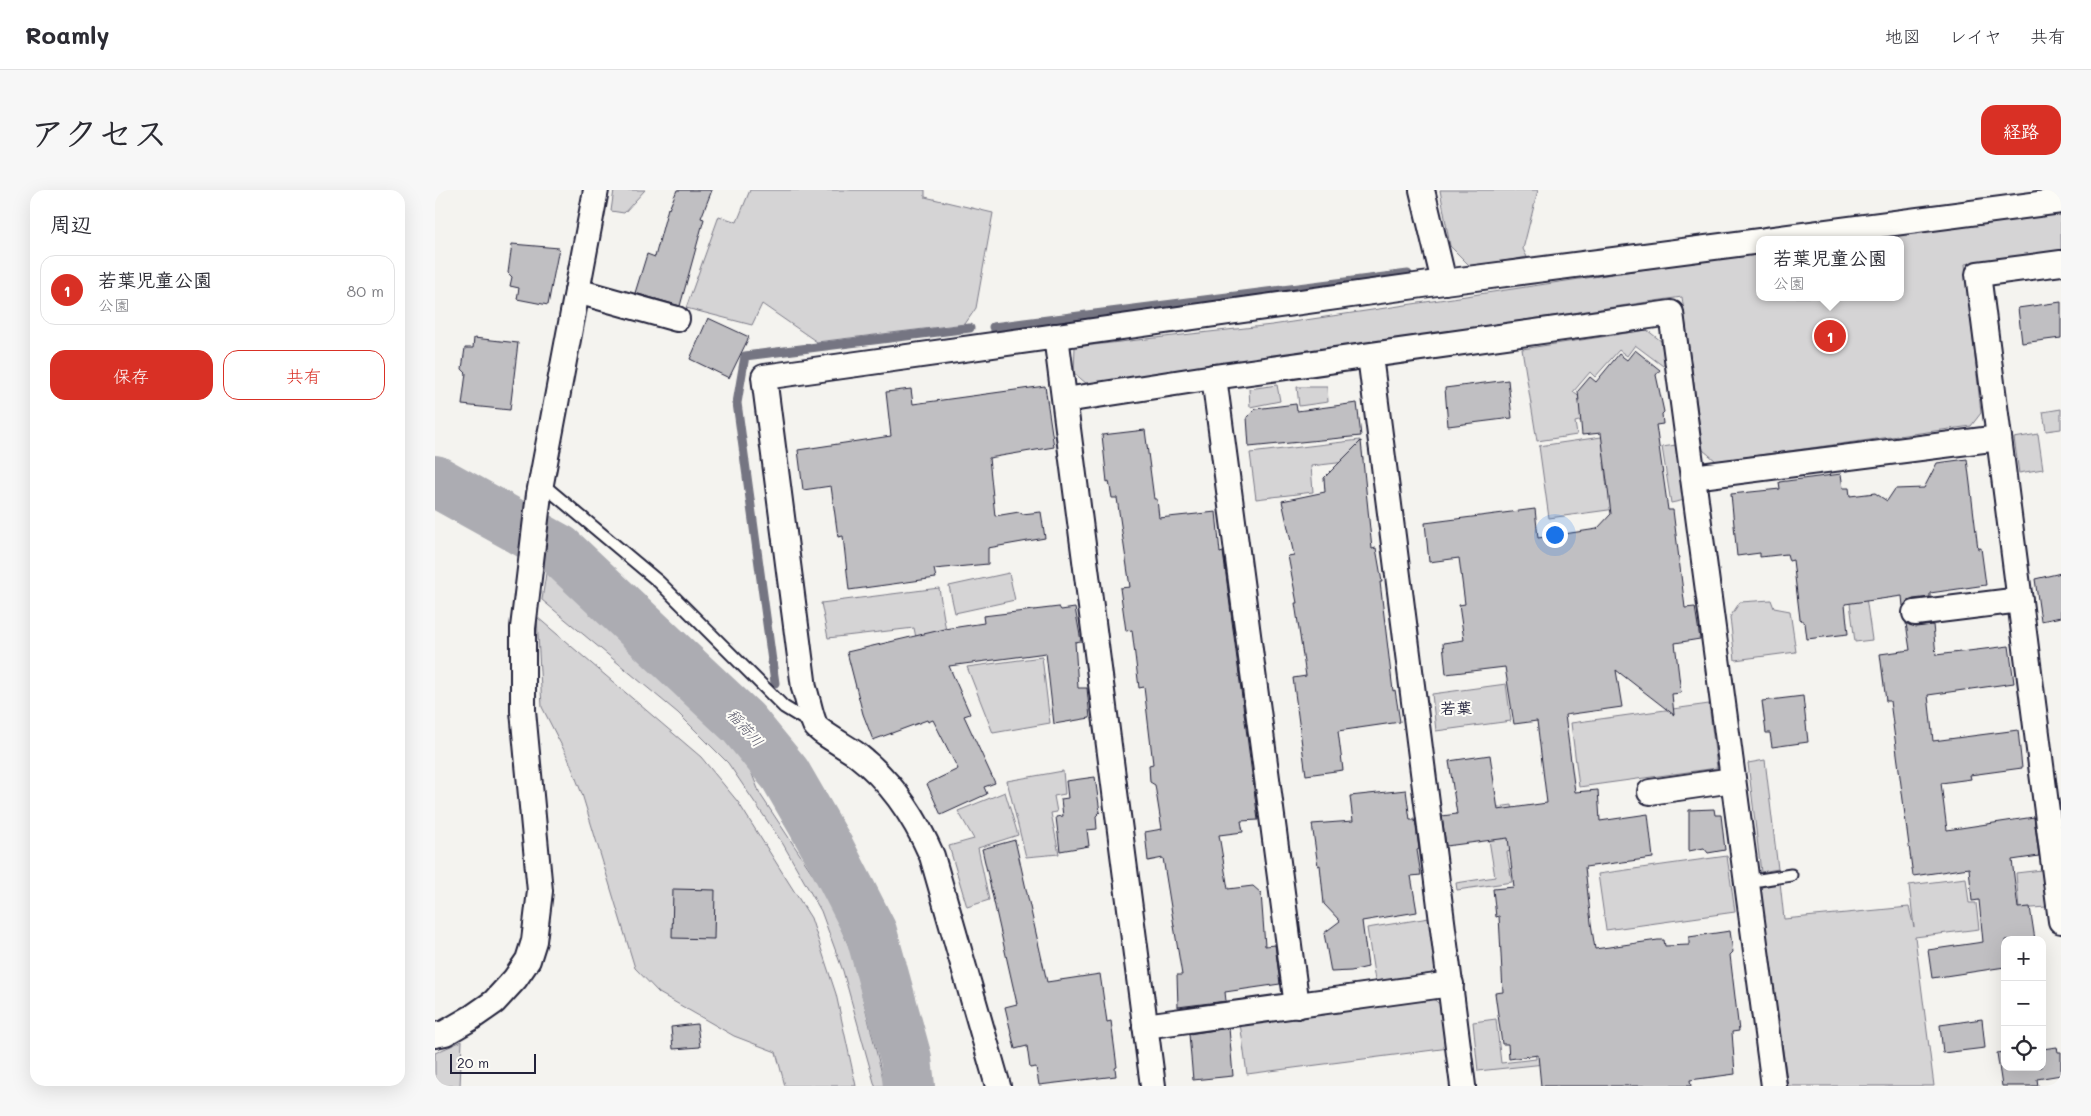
<!DOCTYPE html>
<html lang="ja">
<head>
<meta charset="utf-8">
<style>
	:root { --surface:#fff; --page:#f7f7f7; --text:#2b2b33; --muted:#7c7c81; --line:#e1e1e2; --accent:#d93025 }
	body { margin:0; font-family:Mali,"Klee One",sans-serif; background:var(--page); color:var(--text) }
	.controls { position:absolute; right:15px; bottom:15px; display:grid; overflow:hidden; border-radius:10px; box-shadow:0 5px 20px #0002 }
	.controls button { width:45px; height:45px; display:grid; place-items:center; padding:0; border:0; border-bottom:1px solid var(--line); background:var(--surface); color:var(--text); font:25px sans-serif }
	.scale { position:absolute; left:15px; bottom:12px; width:86px; box-sizing:border-box; padding-left:5px; border:2px solid #22223b; border-top:0; font-size:14px; line-height:18px; white-space:nowrap; color:#22223b; -webkit-text-stroke:4px #fdfcf7; paint-order:stroke }
	.you { position:absolute; left:1119px; top:344px; width:18px; height:18px; margin:-12px; border:4px solid #fff; border-radius:50%; background:#1a73e8; box-shadow:0 0 0 8px #1a73e833 }
	.badge { display:grid; place-items:center; width:32px; height:32px; border-radius:50%; background:var(--accent); color:#fff; font-size:16px; font-weight:700 }
	.pin { position:absolute; translate:-50% -50%; border:2px solid #fff; box-shadow:0 1px 5px #0006 }
	.popup { position:absolute; left:1321px; top:46px; width:148px; height:65px; box-sizing:border-box; display:grid; place-content:center; border-radius:10px; background:var(--surface); filter:drop-shadow(0 1px 4px #0005); font-size:16px; white-space:nowrap; color:var(--muted) }
	.popup b { font-size:19px; color:var(--text) }
	.popup::after { content:''; position:absolute; left:50%; top:100%; margin-left:-10px; border:10px solid transparent; border-top-color:var(--surface) }
	.list { margin:0; padding:0; list-style:none }
	h2 { display:flex; justify-content:space-between; align-items:center; height:65px; margin:0; padding:0 20px; font-size:21px }
	h2 small { font-size:16px; font-weight:400; color:var(--muted) }
	.list li { display:grid; grid-template-columns:32px 1fr auto; gap:15px; align-items:center; box-sizing:border-box; height:70px; margin:0 10px 10px; padding:0 10px; border:1px solid var(--line); border-radius:15px }
	.list b { display:block; font-size:19px; white-space:nowrap }
	.list p { margin:0; font-size:16px; white-space:nowrap; color:var(--muted) }
	.list em { font-size:16px; font-style:normal; color:var(--muted) }
	.actions { display:flex; gap:10px; padding:15px 20px }
	.actions a { flex:1; padding:11px 0; border:1px solid var(--accent); border-radius:15px; text-align:center; font-size:18px; color:var(--accent) }
	.actions .main { background:var(--accent); color:#fff }
	.icon { flex:none; width:28px; height:28px; fill:none; stroke:currentColor; stroke-width:2; stroke-linecap:round; stroke-linejoin:round }
	.map { position:relative; flex:none; width:1626px; height:896px; overflow:hidden; border-radius:15px }
	header { display:flex; align-items:center; gap:30px; box-sizing:border-box; height:70px; padding:0 25px; background:var(--surface); border-bottom:1px solid var(--line) }
	header strong { font-size:24px }
	nav { display:flex; gap:28px; margin-inline-start:auto; font-size:18px }
	.intro { display:flex; align-items:center; justify-content:space-between; box-sizing:border-box; height:120px; padding:0 30px }
	h1 { margin:0; font-size:35px }
	.button { padding:12px 22px; border-radius:15px; background:var(--accent); color:#fff; font-size:18px; font-weight:700 }
	main { display:flex; gap:30px; padding:0 30px }
	aside { flex:1; background:var(--surface); border-radius:15px; box-shadow:0 5px 20px #0002 }
	.map>svg:first-child { display:block }
</style>
</head>
<body>
<header>
<strong>Roamly</strong>
<nav><a>地図</a><a>レイヤ</a><a>共有</a></nav>
</header>
<div class="intro"><h1>アクセス</h1><a class="button">経路</a></div>
<main>
<aside>
<h2>周辺<small></small></h2>
<ul class="list">
<li><span class="badge">1</span><div><b>若葉児童公園</b><p>公園</p></div><em>80 m</em></li>
</ul>
<div class="actions"><a class="main">保存</a><a>共有</a></div>
</aside>
<div class="map">
<svg width="1626" height="896" viewBox="0 0 1626 896">
	<rect width="100%" height="100%" fill="#f4f3ef"/>
	<filter id="ink" filterUnits="userSpaceOnUse"><feTurbulence type="fractalNoise" baseFrequency=".02" numOctaves="2"/><feDisplacementMap in="SourceGraphic" scale="10" xChannelSelector="R" yChannelSelector="G"/><feConvolveMatrix kernelMatrix="1 2 1 2 8 2 1 2 1" color-interpolation-filters="sRGB"/></filter>
	<g filter="url(#ink)">
		<g fill="#d5d4d5" stroke="#7c7b88">
			<polygon points="179,0 210,0 189,23 176,21"/>
			<polygon points="315,0 490,0 490,7 558,23 541,118 530,134 382,152 327,114 317,135 251,118 284,26 302,32"/>
			<polygon points="1005,0 1103,0 1088,59 1092,67 1036,77 1015,56"/>
			<polygon points="1626,18 1626,61 1530,74 1546,223 1536,236 1281,271 1268,260 1247,107 652,194 639,183 640,157 837,135 1325,62 1325,107 1465,107 1465,50 1403,50"/>
			<polygon points="1212,140 1226,151 1230,172 1228,176 1200,155 1192,166 1184,160 1160,187 1155,182 1138,202 1168,225 1140,232 1142,245 1102,251 1087,159"/>
			<polygon points="842,195 845,211 815,217 814,199"/>
			<polygon points="862,197 892,197 893,212 864,216"/>
			<polygon points="1626,219 1626,239 1611,241 1608,222"/>
			<polygon points="1208,241 1188,269 1169,272 1172,299 1185,297 1188,318 1114,328 1104,256"/>
			<polygon points="1603,244 1608,279 1584,283 1579,248"/>
			<polygon points="925,250 928,270 876,276 878,302 821,309 815,263"/>
			<polygon points="1241,255 1250,310 1236,313 1227,257"/>
			<polygon points="114,363 122,365 303,549 325,604 391,704 416,761 450,896 440,896 408,781 386,721 348,654 293,573 243,523 107,410"/>
			<polygon points="1427,379 1437,450 1420,452 1411,382"/>
			<polygon points="574,383 580,410 520,423 514,396"/>
			<polygon points="504,398 514,460 485,467 479,438 393,448 386,413"/>
			<polygon points="1336,410 1339,418 1355,421 1361,462 1300,470 1295,427 1305,412"/>
			<polygon points="102,427 266,567 303,612 376,728 401,804 421,896 350,896 341,862 299,846 224,803 200,778 147,604 133,568 107,517"/>
			<polygon points="607,467 615,533 558,543 532,477"/>
			<polygon points="1071,494 1076,531 1001,541 997,504"/>
			<polygon points="1274,514 1282,578 1144,597 1136,533"/>
			<polygon points="1330,570 1343,679 1326,682 1313,573"/>
			<polygon points="628,581 630,604 619,606 622,622 616,623 624,664 591,667 572,591"/>
			<polygon points="570,602 583,645 543,658 554,710 532,717 514,656 539,649 523,621"/>
			<polygon points="1077,615 1082,648 1080,660 1072,662 1077,692 1022,700 1021,693 1060,687 1049,619"/>
			<polygon points="1292,666 1300,722 1171,740 1163,684"/>
			<polygon points="1607,680 1611,717 1584,719 1581,683"/>
			<polygon points="1531,688 1534,713 1541,713 1544,739 1480,747 1499,896 1353,896 1324,695 1345,692 1349,729 1474,717 1479,737 1474,695"/>
			<polygon points="994,728 1001,778 989,790 941,797 932,738"/>
			<polygon points="995,806 1008,817 1014,858 812,884 805,833"/>
			<polygon points="1061,829 1066,873 1101,869 1098,839 1119,873 1043,881 1038,832"/>
			<polygon points="27,851 25,896 0,896 0,863"/>
		</g>
		<g fill="none" stroke-linecap="round" stroke-linejoin="round">
			<g stroke="#757582" stroke-width="9">
				<polyline points="558,137 973,84"/>
				<polyline points="340,493 302,213 310,166 535,138"/>
			</g>
			<polyline stroke="#acacb2" stroke-width="52" points="0,291 124,360 308,533 350,584 395,662 436,742 471,869 474,896"/>
		</g>
		<g fill="#c0bfc2" stroke="#22223b">
			<polygon points="242,0 277,0 266,28 269,29 245,116 200,103 212,64 220,67 233,18 234,19"/>
			<polygon points="77,54 124,58 113,115 82,109 84,98 75,96 77,87 73,83"/>
			<polygon points="1626,112 1626,148 1587,153 1583,118"/>
			<polygon points="273,128 314,147 294,188 255,169"/>
			<polygon points="39,148 83,153 75,220 27,215 31,183 27,179 30,158 38,158"/>
			<polygon points="1200,160 1225,180 1221,185 1229,222 1227,224 1228,234 1221,235 1233,320 1238,320 1250,418 1260,417 1265,449 1240,453 1246,503 1237,504 1239,525 1181,480 1187,517 1130,525 1140,602 1163,600 1165,631 1213,624 1218,668 1150,677 1156,733 1160,759 1223,750 1229,750 1230,756 1254,755 1254,747 1295,741 1298,762 1295,765 1304,841 1297,842 1300,884 1255,890 1256,896 1106,896 1103,865 1074,869 1073,854 1067,854 1060,803 1068,802 1064,726 1061,727 1058,699 1079,697 1073,648 1011,656 1007,626 1022,624 1014,571 1055,565 1063,620 1112,613 1102,531 1079,534 1070,477 1011,484 1008,453 1029,450 1024,415 1030,414 1024,368 994,372 990,333 1100,319 1103,348 1162,339 1176,324 1166,243 1147,245 1143,201 1155,187 1161,192 1184,164 1192,170"/>
			<polygon points="1073,190 1077,228 1013,236 1010,198"/>
			<polygon points="610,196 619,257 554,268 560,326 584,322 587,324 606,322 610,348 553,358 553,374 499,379 501,388 414,400 408,346 403,347 396,296 368,300 363,260 456,246 451,202 476,199 478,214"/>
			<polygon points="922,213 926,246 814,257 812,227 820,219 861,214 862,221"/>
			<polygon points="710,240 719,309 722,309 724,328 781,322 785,363 788,362 823,630 806,631 808,642 784,645 793,699 818,696 826,703 830,756 840,755 845,794 790,802 791,811 743,817 742,785 747,785 728,668 713,671 710,642 727,639 720,595 715,592 714,575 718,574 709,497 704,498 697,440 691,441 685,398 695,397 682,308 677,308 674,291 672,292 667,245"/>
			<polygon points="926,251 937,359 941,358 947,392 945,392 958,501 960,500 965,532 903,541 908,580 871,585 858,488 871,486 860,413 862,413 853,366 859,365 847,311 890,302 889,288"/>
			<polygon points="1532,269 1543,359 1546,358 1551,395 1495,403 1495,407 1478,409 1468,416 1467,406 1410,414 1413,444 1372,449 1370,433 1365,429 1358,370 1354,371 1352,364 1325,367 1325,363 1302,366 1296,304 1345,299 1344,292 1406,284 1408,298 1414,298 1415,306 1440,303 1452,311 1460,299 1489,298 1502,273"/>
			<polygon points="1626,383 1626,427 1606,431 1600,389"/>
			<polygon points="624,417 626,420 640,418 646,451 640,452 643,498 652,498 655,528 619,534 611,463 514,476 535,524 529,526 560,593 549,597 552,604 506,625 492,594 523,579 498,530 493,532 492,530 438,550 428,524 412,462 510,439 549,433 548,426"/>
			<polygon points="1471,433 1481,437 1498,435 1501,465 1574,456 1579,493 1493,505 1498,551 1583,540 1587,578 1535,585 1536,589 1506,593 1512,640 1599,627 1604,666 1577,670 1583,718 1595,717 1600,750 1570,750 1570,777 1497,788 1493,760 1548,752 1544,710 1537,711 1534,678 1478,686 1455,511 1451,511 1445,464 1475,460"/>
			<polygon points="1368,506 1373,552 1337,557 1335,543 1331,543 1327,511"/>
			<polygon points="660,587 665,622 661,626 662,639 652,640 654,656 625,661 621,627 628,626 626,609 633,608 631,591"/>
			<polygon points="971,600 975,630 980,630 984,659 982,660 986,685 976,686 982,722 927,731 933,777 916,781 896,782 889,743 905,731 889,714 885,675 883,676 877,634 918,631 915,606"/>
			<polygon points="1279,619 1280,625 1286,625 1290,660 1273,663 1269,658 1254,661 1254,620"/>
			<polygon points="580,650 612,792 665,784 672,832 676,831 682,877 680,878 681,886 604,895 601,877 595,878 592,856 580,859 570,817 582,814 547,659"/>
			<polygon points="238,699 280,700 279,749 237,748"/>
			<polygon points="1547,829 1550,858 1508,863 1505,835"/>
			<polygon points="262,834 265,857 238,859 236,837"/>
			<polygon points="794,838 798,886 758,890 754,844"/>
			<polygon points="1622,857 1623,862 1626,862 1626,885 1602,889 1603,896 1567,896 1562,863 1570,862 1570,877 1607,877 1607,859"/>
		</g>
		<g fill="none" stroke-linecap="round" stroke-linejoin="round">
			<g stroke="#22223b" stroke-width="15">
				<g id="service">
					<polyline points="106,293 224,392 349,517 377,534"/>
					<polyline points="1312,692 1356,685"/>
				</g>
			</g>
			<g stroke="#22223b" stroke-width="28">
				<g id="minor">
					<polyline points="987,0 1009,92"/>
					<polyline points="1331,50 1626,11"/>
					<polyline points="1626,73 1543,84 1626,731"/>
					<polyline points="142,101 242,129"/>
					<polyline points="621,146 718,896"/>
					<polyline points="935,166 1028,896"/>
					<polyline points="779,187 862,816"/>
					<polyline points="630,210 779,187 1236,123 1339,896"/>
					<polyline points="1258,287 1564,248"/>
					<polyline points="1480,423 1585,410"/>
					<polyline points="1215,602 1298,590"/>
					<polyline points="710,836 1016,794"/>
					<polyline points="0,845 10,843 36,828 59,812 80,789 93,770 99,751 105,701 88,521 88,438 104,304 161,0"/>
					<path d="M 563,896 L 497,666 C 480,627 455,590 421,564 C 413,558 384,542 380,535 C 375,524 373,509 369,498 L 329,187 L 1009,92 L 1325,51"/>
				</g>
			</g>
			<use href="#service" stroke="#fdfcf7" stroke-width="11"/>
			<use href="#minor" stroke="#fdfcf7" stroke-width="24"/>
		</g>
	</g>
	<g text-anchor="middle" stroke-width="4" stroke-linejoin="round" paint-order="stroke">
		<g font-size="15" font-style="italic" fill="#59596b" stroke="#fdfcf7">
			<text transform="translate(310 538) rotate(48)" y="5">稲荷川</text>
		</g>
		<g font-size="16" font-weight="bold" fill="#22223b" stroke="#fdfcf7">
			<text x="1021" y="524">若葉</text>
		</g>
	</g>
</svg>
<div class="controls">
<button>+</button>
<button>−</button>
<button><svg class="icon" aria-label="locate" viewBox="0 0 24 24"><circle cx="12" cy="12" r="6"/><path d="M12 2v4M12 18v4M2 12h4M18 12h4"/></svg></button>
</div>
<div class="scale">20 m</div>
<div class="you"></div>
<div class="pin badge" style="left:1395px;top:146px">1</div>
<div class="popup"><b>若葉児童公園</b>公園</div>
</div>
</main>
</body>
</html>
